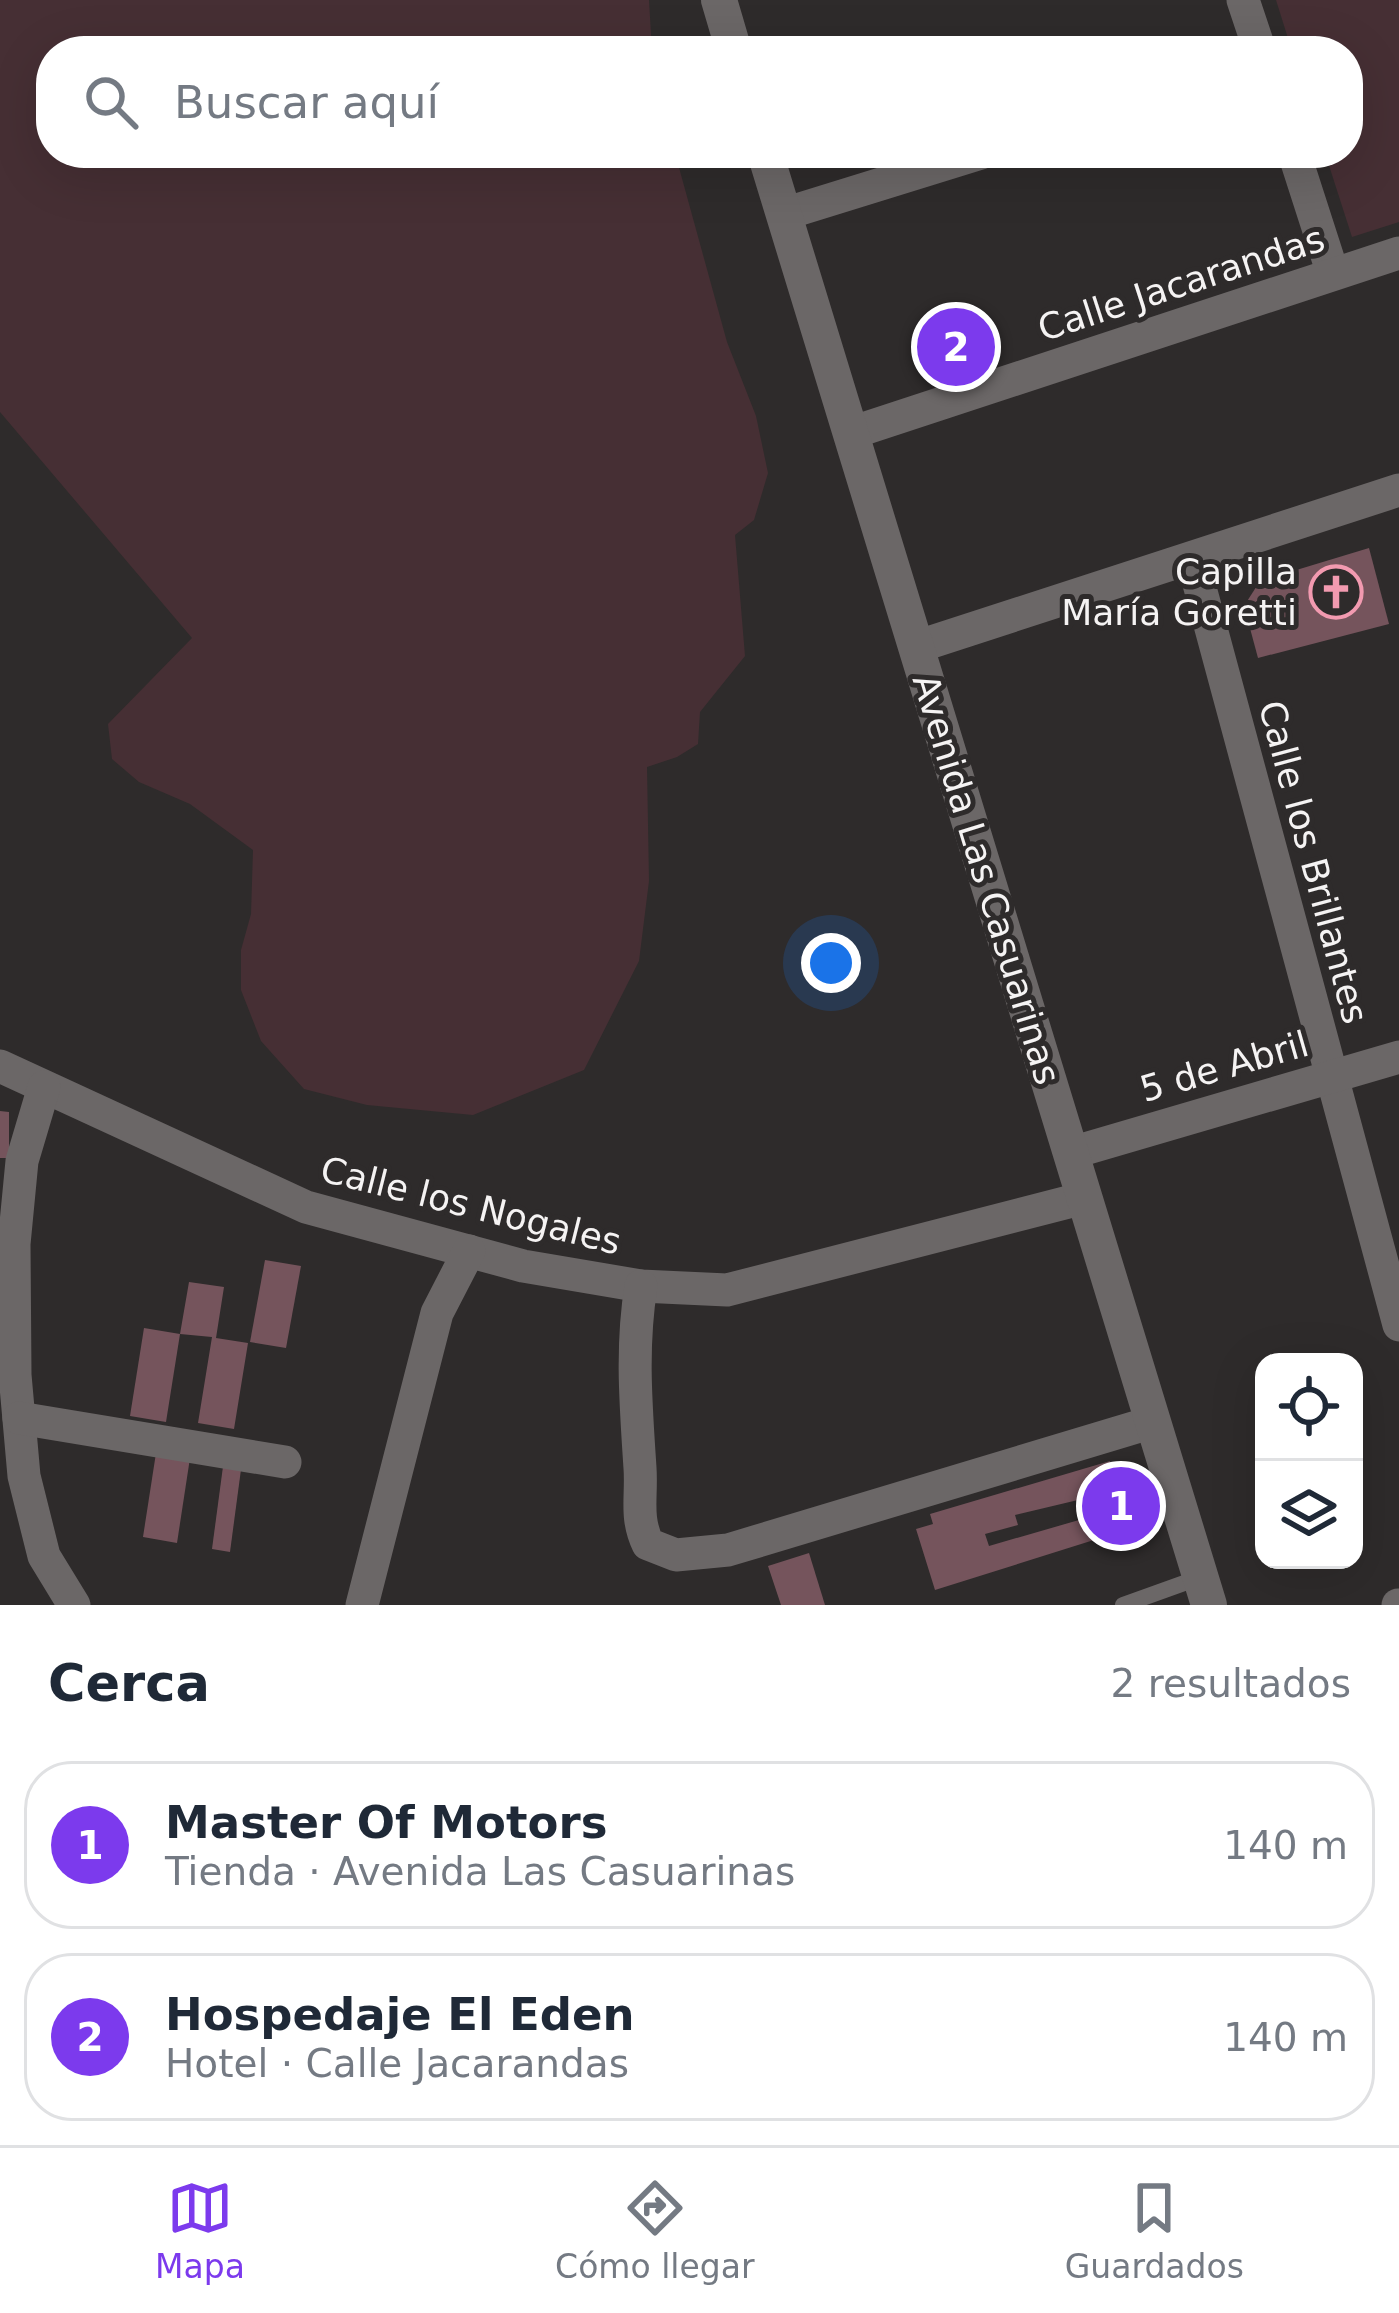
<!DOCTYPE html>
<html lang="es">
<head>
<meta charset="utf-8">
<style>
	:root { --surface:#fff; --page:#f2f2f3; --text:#1f2937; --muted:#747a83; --line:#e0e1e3; --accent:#7c3aed }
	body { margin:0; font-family:"DejaVu Sans",sans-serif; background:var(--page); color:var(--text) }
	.controls { position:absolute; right:36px; bottom:36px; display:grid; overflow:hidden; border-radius:24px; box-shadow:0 12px 48px #0002 }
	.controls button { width:108px; height:108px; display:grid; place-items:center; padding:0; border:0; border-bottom:3px solid var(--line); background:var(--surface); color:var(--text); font:60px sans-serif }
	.you { position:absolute; left:831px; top:963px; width:42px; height:42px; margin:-30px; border:9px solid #fff; border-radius:50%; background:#1a73e8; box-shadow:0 0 0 18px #1a73e833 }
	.badge { display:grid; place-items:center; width:78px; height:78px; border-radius:50%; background:var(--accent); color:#fff; font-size:39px; font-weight:700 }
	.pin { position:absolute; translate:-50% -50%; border:6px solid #fff; box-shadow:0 3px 12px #0006 }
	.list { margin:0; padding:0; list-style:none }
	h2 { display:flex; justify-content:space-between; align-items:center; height:156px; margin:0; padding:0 48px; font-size:51px }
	h2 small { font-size:39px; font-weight:400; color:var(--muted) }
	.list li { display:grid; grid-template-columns:78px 1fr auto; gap:36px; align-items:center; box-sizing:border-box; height:168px; margin:0 24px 24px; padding:0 24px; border:3px solid var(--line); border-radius:48px }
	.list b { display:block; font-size:45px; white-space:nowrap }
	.list p { margin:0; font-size:39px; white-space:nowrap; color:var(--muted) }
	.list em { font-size:39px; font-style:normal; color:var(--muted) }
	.icon { flex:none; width:66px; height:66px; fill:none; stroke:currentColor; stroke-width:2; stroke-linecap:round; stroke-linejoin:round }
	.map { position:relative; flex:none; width:1399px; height:1605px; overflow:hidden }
	.search { position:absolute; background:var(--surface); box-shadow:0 12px 48px #0002; left:36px; right:36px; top:36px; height:132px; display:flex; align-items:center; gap:30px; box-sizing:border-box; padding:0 42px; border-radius:48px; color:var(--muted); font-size:45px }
	.sheet { height:540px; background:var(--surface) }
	nav { display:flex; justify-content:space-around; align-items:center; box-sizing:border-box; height:168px; border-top:3px solid var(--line); background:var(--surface); font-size:33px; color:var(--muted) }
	nav a { display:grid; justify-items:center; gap:6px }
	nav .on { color:var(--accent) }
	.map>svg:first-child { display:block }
</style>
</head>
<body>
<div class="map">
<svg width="1399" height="1605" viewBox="0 0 1399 1605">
	<rect width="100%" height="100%" fill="#2e2b2b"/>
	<g fill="#462f34">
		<polygon points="0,0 649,0 652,51 51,51 51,153 675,153 727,342 756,416 768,473 754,520 735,535 745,656 700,712 698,744 677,757 647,767 649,881 639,961 584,1070 473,1115 367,1105 304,1089 261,1041 241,990 241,950 251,914 253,850 190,804 139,782 112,759 108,724 192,638 0,412"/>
		<polygon points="1276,0 1399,0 1399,222 1352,237 1325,153 1348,153 1348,51 1292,51"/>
	</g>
	<g fill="#75545c">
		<polygon points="1369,548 1389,624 1258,658 1244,606 1260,581"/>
		<polygon points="0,1111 9,1112 9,1158 0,1158"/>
		<polygon points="265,1260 301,1266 286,1348 250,1342"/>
		<polygon points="189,1282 224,1287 216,1338 248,1343 234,1429 198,1423 212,1337 180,1334"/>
		<polygon points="144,1328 180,1334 166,1422 130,1416"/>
		<polygon points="156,1453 190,1458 177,1543 143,1537"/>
		<polygon points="224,1459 242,1462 230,1552 212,1549"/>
		<polygon points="1110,1461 1120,1490 1015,1515 1018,1525 985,1534 989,1546 1124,1507 1132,1528 935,1590 916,1529 933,1524 930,1514"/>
		<polygon points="809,1553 825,1605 781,1605 768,1566"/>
	</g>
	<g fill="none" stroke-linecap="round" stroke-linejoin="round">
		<polyline stroke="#6b6767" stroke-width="16" points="1123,1605 1201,1577"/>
		<g stroke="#6b6767" stroke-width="33">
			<polyline points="1243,0 1260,51"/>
			<polyline points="1294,153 1333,274"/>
			<polyline points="784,214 981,153"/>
			<polyline points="851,433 1399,253"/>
			<polyline points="1192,558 1399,1325"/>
			<polyline points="916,647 1399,490"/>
			<polyline points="0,1066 306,1207 523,1266 641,1286 727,1290 1084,1198"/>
			<polyline points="44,1087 22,1161 14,1244 15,1375 24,1476 44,1556 74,1605"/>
			<polyline points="1071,1153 1399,1057"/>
			<path d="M 641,1286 C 631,1348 636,1406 640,1468 C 642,1497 635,1517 648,1544 L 676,1555 L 728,1550 L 1153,1422"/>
			<polyline points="19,1418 285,1462"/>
			<polyline points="362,1605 437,1313 469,1251"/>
			<polyline points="1398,1605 1399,1605"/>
		</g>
		<g stroke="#6b6767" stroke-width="36">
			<polyline points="719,0 734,51"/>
			<polyline points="765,153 1209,1605"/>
		</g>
	</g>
	<defs>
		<g id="church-ring" transform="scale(2.7)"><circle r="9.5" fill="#2e2b2b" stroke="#f29ab0" stroke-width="1.5"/><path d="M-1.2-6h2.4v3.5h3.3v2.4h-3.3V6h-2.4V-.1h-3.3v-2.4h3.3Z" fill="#f29ab0"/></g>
	</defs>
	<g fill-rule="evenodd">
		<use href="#church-ring" x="1336" y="592"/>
	</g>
	<g text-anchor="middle" stroke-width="10" stroke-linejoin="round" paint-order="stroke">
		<g font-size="36" fill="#f5f3f3" stroke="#2e2b2b">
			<text transform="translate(1181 283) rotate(-18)" y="13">Calle Jacarandas</text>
			<text transform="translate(1314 862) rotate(75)" y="13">Calle los Brillantes</text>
			<text transform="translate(987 879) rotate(73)" y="13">Avenida Las Casuarinas</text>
			<text transform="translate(1224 1066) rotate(-16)" y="13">5 de Abril</text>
			<text transform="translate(471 1205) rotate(14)" y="13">Calle los Nogales</text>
		</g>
		<g font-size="36" fill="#f5f3f3" stroke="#2e2b2b" text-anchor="end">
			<text x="1297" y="584">Capilla<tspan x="1297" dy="41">María Goretti</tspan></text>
		</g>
	</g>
</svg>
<div class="controls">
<button><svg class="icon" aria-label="locate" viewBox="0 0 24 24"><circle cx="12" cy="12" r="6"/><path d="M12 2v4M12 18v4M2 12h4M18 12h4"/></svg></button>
<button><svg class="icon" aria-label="layers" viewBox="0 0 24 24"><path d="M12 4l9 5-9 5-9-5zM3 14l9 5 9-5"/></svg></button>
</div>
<div class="you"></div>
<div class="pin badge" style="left:1121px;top:1506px">1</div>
<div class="pin badge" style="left:956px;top:347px">2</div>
<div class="search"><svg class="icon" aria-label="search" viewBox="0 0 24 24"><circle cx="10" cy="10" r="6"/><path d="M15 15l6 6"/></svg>Buscar aquí</div>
</div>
<section class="sheet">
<h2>Cerca<small>2 resultados</small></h2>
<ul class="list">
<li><span class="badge">1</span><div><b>Master Of Motors</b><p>Tienda · Avenida Las Casuarinas</p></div><em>140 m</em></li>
<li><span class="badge">2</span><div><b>Hospedaje El Eden</b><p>Hotel · Calle Jacarandas</p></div><em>140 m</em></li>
</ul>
</section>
<nav>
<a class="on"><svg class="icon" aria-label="map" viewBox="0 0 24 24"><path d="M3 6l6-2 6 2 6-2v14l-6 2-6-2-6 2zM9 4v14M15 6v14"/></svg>Mapa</a>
<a><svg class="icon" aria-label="directions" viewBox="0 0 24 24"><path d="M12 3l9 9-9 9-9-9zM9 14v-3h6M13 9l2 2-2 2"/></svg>Cómo llegar</a>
<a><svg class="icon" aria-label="saved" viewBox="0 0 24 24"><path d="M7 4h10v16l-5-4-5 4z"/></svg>Guardados</a>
</nav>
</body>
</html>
